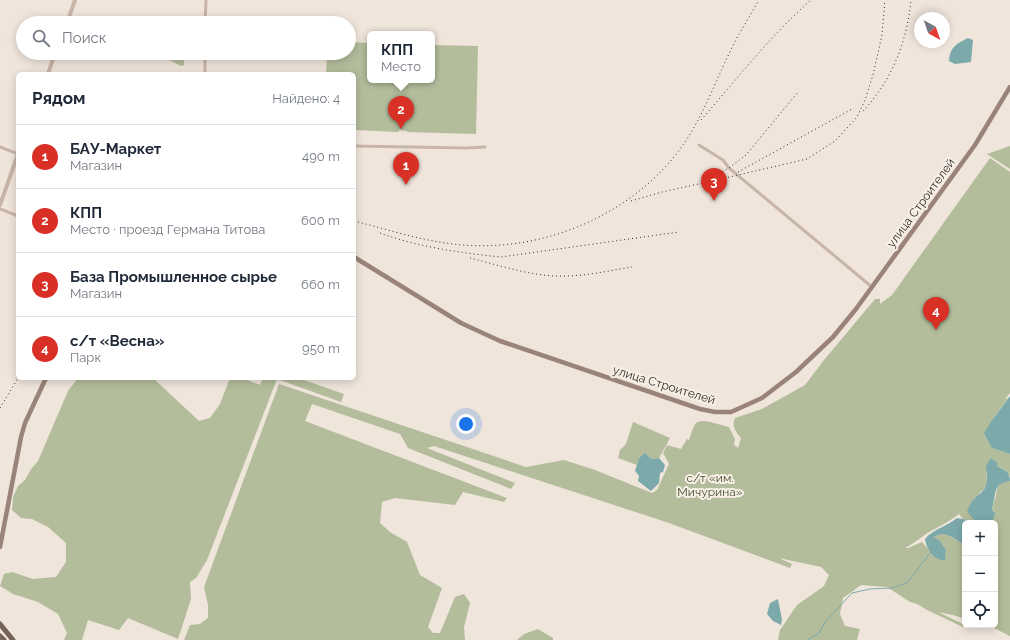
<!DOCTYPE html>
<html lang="ru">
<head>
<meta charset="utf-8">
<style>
	:root { --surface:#fff; --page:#f6f6f7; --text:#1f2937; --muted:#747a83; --line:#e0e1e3; --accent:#d93025 }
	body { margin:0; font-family:Raleway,sans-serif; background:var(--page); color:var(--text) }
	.controls { position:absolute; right:12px; bottom:12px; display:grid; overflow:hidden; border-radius:6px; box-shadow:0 2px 10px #0003 }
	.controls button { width:36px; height:36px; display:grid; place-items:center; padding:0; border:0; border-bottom:1px solid var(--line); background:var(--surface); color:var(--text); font:20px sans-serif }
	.compass { position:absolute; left:914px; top:12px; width:36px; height:36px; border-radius:50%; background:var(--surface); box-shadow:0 2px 10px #0003; rotate:140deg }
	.you { position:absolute; left:466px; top:424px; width:14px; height:14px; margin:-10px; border:3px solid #fff; border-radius:50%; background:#1a73e8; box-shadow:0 0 0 6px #1a73e833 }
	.badge { display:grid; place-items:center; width:26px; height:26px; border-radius:50%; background:var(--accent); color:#fff; font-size:13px; font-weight:700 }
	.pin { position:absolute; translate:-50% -33px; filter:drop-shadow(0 1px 2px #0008) }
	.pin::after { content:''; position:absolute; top:21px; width:14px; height:12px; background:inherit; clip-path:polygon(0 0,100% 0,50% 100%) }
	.popup { position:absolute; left:367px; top:31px; width:68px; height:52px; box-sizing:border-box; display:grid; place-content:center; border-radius:6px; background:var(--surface); filter:drop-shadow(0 1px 3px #0005); font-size:13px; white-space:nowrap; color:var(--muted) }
	.popup b { font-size:15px; color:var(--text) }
	.popup::after { content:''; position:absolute; left:50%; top:100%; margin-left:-8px; border:8px solid transparent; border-top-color:var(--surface) }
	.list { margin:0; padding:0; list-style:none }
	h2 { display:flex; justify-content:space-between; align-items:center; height:52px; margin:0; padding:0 16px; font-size:17px }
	h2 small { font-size:13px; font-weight:400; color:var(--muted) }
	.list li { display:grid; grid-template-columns:26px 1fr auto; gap:12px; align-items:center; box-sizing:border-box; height:64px; padding:0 16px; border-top:1px solid var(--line) }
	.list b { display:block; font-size:15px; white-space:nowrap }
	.list p { margin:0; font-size:13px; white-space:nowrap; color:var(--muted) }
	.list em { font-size:13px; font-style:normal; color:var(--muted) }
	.icon { flex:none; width:22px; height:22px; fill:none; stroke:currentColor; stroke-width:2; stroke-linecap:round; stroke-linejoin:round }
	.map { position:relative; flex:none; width:1010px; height:640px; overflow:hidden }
	.search { position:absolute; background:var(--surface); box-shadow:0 2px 10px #0003; left:16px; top:16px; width:340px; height:44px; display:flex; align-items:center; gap:10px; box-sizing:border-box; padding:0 14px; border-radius:22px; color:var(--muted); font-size:15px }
	.panel { position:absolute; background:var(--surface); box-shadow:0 2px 10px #0003; left:16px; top:72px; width:340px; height:308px; border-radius:6px }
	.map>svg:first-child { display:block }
</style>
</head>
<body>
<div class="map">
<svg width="1010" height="640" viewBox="0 0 1010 640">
	<rect width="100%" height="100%" fill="#f0e5db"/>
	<g fill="#b3bd9c">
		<polygon points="349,42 370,43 370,80 432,80 432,45 478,46 476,134 407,132 407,131 399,130 398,132 354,130 354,74 326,74 327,53 349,53"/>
		<polygon points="169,53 184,53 184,65 181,66 167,59"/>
		<polygon points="1010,146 1010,169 987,154"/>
		<path d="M 990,158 L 1010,172 L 1010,393 L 1005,399 L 1008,398 L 993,419 L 992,448 L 1010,454 L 1010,476 L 1006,470 L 997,466 L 997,462 L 991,458 L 986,473 L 987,479 L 985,490 L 980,492 L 972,518 L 977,522 L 977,523 L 970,523 L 968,520 L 963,519 L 959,514 C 950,521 940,526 929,532 C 921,537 915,543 905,548 L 908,548 L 922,542 L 931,552 L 945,559 L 946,550 L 940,541 L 934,537 C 945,529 954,540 965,545 L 965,619 C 956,615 947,614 938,612 L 965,625 L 963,627 L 927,610 L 917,604 L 910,602 L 887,587 L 861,585 L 843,598 L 840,614 L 845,626 L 860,629 L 857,640 L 778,640 L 780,630 L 797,605 L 824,586 L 829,575 L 821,567 L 779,558 L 792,564 L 790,568 L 669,523 L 434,446 L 427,448 L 515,483 L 511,489 L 408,448 L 400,434 L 312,404 L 305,421 L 507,498 L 504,502 L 463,492 L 455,505 L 395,498 L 382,502 L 380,523 L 390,532 L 407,542 L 420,575 L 442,588 L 428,627 L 433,633 L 440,633 L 455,597 L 464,594 L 470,603 L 464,627 L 465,640 L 184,640 L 190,625 L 200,624 L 208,618 L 208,605 L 204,587 L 279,384 L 526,467 L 564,460 L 595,470 L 652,493 L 657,490 L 669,464 L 663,453 L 667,445 L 681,449 L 687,439 L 689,440 C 691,435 692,429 695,424 C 701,416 721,426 729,427 L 735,439 L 734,445 L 738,448 L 741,438 C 736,432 731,426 735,418 L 762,409 L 805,385 L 824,360 L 875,299 L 880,299 L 880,304 L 892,295 Z"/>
		<polygon points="78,378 153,378 199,421 210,418 220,404 230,378 248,378 247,380 260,385 263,378 298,378 344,394 341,402 277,379 207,560 196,578 190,582 191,599 178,639 128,618 119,630 88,620 82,640 64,640 67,633 58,614 38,602 13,594 0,586 4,574 12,572 33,579 56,577 66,562 66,543 48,527 32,519 21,518 12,510 13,497 18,486 25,480 31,469 38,461 68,391"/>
		<polygon points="633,422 670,438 659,458 651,459 645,454 639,458 637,465 618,458 620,450 626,444"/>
		<path d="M 1010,481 L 1010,636 L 988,625 L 995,625 L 995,523 L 992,523 L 994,510 L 992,508 C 993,504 995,499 996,495 C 998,484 999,483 1010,481 Z"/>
		<polygon points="538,629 553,638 553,640 517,640 524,634"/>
	</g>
	<g fill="#7caaab">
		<path d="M 968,38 L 973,40 L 971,62 L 955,64 L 949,61 C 949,48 957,43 968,38 Z"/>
		<polygon points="1010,396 1010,454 992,448 984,433 993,419"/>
		<polygon points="645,453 651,459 659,458 665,465 663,472 660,473 659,483 651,491 638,481 639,476 635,471 639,458"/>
		<path d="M 991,458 L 997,462 L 997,466 C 1005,470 1010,471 1010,481 C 992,484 997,493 992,508 L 995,514 L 992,523 L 977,523 L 977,522 L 972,518 L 967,511 L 972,501 L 985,489 L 987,479 L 986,466 Z"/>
		<path d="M 957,518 L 968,520 L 970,523 L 965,523 L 965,545 C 955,540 945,529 934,537 L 940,541 L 946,550 L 945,560 C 934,561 926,548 925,539 C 933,529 948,526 957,518 Z"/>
		<polygon points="778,599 782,620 781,625 773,621 767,614 770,603"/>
	</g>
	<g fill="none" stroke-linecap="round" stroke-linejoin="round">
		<polyline stroke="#7caaab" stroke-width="1" points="807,640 819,633 825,622 852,593 870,589 892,588 907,583 931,552"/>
		<g stroke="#c7b5a8" stroke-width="3">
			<polyline points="205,23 206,0"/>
			<polyline points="205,74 205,53"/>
			<polyline points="699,145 723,160 729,168 872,287"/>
			<polyline points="354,146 466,148 485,147"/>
			<polyline points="0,147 18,154"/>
			<polyline points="0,209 18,216"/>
		</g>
		<g stroke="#c7b5a8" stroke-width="4">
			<polyline points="67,23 75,0"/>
			<polyline points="48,74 55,53"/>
			<polyline points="0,205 18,154"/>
		</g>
		<g stroke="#9a8479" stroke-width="4.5">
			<polyline points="354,257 461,323 500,341 700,409 715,412 731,412 762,398 796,372 833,337 856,309 975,145 1010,87"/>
			<polyline points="0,547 21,437 25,423 46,378"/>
		</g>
		<g stroke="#756259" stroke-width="5">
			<polyline points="0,624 13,640"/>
			<polyline points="0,636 4,640"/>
		</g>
		<g stroke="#342b27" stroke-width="1" stroke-dasharray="1 3" stroke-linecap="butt">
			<path d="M 863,111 C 892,80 907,42 911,0"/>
			<path d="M 701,120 C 737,79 770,36 811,0"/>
			<polyline points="738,172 852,109"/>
			<polyline points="708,179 729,168 746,155 798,92"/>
			<polyline points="631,201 662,192 712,181 807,159 835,141 857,117 865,100 873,75 882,35 885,0"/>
			<path d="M 354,221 C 390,230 425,242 463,245 C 547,252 638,212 685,142 C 707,109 719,71 738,36 C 745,24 752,12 759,0"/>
			<path d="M 380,233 C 418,247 461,253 501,257 L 679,232"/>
			<path d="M 470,258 C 498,265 528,275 556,276 C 582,277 607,271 632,267"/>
			<polyline points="0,408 18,378"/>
		</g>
	</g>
	<g text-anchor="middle" stroke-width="4" stroke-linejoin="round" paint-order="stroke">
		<g font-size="12" fill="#342b27" stroke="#f8efe7">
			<text transform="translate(921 203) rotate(-54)" y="4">улица Строителей</text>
			<text transform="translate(664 385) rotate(17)" y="4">улица Строителей</text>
		</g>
		<g font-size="12" fill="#44502d" stroke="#f8efe7">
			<text x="710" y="482">с/т «им.<tspan x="710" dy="14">Мичурина»</tspan></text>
		</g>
	</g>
</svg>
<div class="controls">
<button>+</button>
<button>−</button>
<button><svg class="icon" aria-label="locate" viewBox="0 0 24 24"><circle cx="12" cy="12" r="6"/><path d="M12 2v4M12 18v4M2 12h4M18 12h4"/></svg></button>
</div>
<svg class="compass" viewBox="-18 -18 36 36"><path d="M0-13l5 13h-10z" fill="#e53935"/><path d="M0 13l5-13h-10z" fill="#747a83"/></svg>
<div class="you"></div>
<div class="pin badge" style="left:406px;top:185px">1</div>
<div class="pin badge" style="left:401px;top:129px">2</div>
<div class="popup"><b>КПП</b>Место</div>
<div class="pin badge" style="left:714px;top:201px">3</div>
<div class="pin badge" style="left:936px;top:330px">4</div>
<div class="search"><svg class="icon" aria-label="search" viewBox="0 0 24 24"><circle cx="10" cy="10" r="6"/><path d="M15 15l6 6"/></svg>Поиск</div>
<section class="panel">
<h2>Рядом<small>Найдено: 4</small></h2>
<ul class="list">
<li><span class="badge">1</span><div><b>БАУ-Маркет</b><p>Магазин</p></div><em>490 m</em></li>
<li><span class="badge">2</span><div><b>КПП</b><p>Место · проезд Германа Титова</p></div><em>600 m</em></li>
<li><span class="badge">3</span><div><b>База Промышленное сырье</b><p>Магазин</p></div><em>660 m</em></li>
<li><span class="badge">4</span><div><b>с/т «Весна»</b><p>Парк</p></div><em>950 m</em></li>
</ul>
</section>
</div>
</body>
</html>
